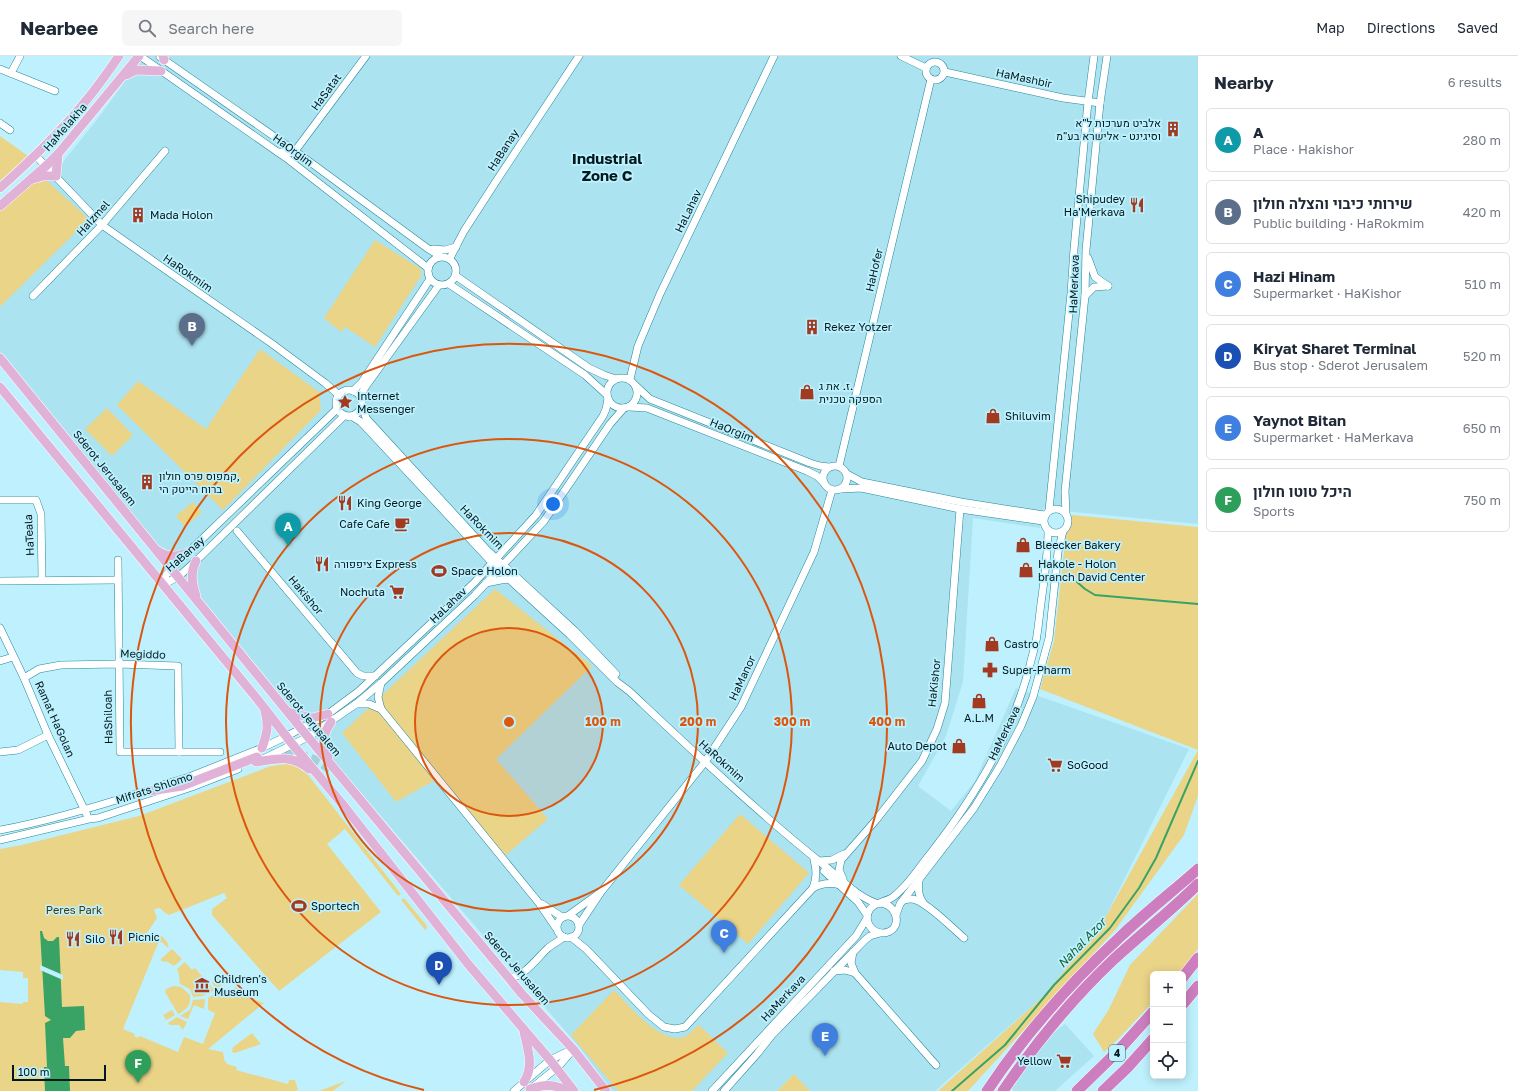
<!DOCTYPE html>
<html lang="en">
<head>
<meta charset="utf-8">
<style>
	:root { --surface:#fff; --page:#f6f6f7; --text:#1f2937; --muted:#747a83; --line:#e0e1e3; --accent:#0f766e }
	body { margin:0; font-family:"Golos Text",Heebo,sans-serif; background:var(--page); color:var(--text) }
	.controls { position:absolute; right:12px; bottom:12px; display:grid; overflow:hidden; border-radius:6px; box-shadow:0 2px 10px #0003 }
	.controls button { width:36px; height:36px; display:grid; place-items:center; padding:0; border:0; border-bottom:1px solid var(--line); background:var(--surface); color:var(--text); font:20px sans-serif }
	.scale { position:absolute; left:12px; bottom:10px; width:94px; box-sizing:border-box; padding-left:4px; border:2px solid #00191f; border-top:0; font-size:11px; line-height:14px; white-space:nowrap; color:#00191f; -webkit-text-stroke:3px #bef1fd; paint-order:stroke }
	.you { position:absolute; left:553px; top:448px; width:14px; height:14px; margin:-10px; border:3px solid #fff; border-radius:50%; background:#1a73e8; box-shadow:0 0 0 6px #1a73e833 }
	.badge { display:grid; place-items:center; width:26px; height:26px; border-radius:50%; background:var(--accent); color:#fff; font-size:13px; font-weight:700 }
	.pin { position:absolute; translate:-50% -33px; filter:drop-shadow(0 1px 2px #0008) }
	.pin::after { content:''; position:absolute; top:21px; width:14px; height:12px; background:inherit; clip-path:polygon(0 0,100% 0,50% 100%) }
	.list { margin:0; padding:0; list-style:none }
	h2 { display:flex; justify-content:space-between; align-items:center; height:52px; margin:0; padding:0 16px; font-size:17px }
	h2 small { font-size:13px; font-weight:400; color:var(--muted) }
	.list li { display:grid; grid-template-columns:26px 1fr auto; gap:12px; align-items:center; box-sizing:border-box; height:64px; margin:0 8px 8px; padding:0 8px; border:1px solid var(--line); border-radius:6px }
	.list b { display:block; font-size:15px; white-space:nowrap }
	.list p { margin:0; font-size:13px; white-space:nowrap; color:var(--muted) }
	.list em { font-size:13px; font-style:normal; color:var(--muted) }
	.icon { flex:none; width:22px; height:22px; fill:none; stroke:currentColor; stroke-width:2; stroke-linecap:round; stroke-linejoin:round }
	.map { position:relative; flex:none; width:1198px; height:1035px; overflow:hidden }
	header { display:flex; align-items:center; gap:24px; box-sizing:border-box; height:56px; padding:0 20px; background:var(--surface); border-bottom:1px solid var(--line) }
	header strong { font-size:19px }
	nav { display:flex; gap:22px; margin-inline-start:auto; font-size:14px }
	.search { width:280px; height:36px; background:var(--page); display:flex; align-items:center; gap:10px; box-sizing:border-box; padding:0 14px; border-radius:6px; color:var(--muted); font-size:15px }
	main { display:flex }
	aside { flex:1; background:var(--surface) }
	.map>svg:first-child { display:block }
</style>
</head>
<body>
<header>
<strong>Nearbee</strong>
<div class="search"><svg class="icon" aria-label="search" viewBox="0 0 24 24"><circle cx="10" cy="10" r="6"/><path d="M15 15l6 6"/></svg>Search here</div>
<nav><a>Map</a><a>Directions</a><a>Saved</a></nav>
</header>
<main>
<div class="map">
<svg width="1198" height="1035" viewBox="0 0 1198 1035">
	<rect width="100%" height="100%" fill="#bef1fd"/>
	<g fill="#abe3f0">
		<polygon points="143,0 1198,0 1198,468 1043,453 1040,472 973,462 963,626 946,680 918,730 951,755 975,725 1016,632 1189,693 1104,864 1046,938 935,1035 810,1035 794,1018 777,1035 612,1035 580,992 290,654 0,296 0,161 59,111 99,61"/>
		<polygon points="1065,968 1094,1000 1055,1035 1014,1035 1010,1031 1048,981"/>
	</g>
	<g fill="#ead488">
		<polygon points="0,80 28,100 0,125"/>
		<polygon points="47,125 89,163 0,251 0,154 30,127"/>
		<polygon points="375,184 421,213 421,220 375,291 345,271 341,276 324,262"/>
		<polygon points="260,293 319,336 321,354 223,454 117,349 138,325 206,373"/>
		<polygon points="107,352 133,379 112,400 85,373"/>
		<polygon points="193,446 202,456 185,471 176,460"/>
		<polygon points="1072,459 1198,471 1198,740 1184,779 1115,874 968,1035 938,1035 1046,938 1104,864 1198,694 1040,633 1054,585 1066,478 1070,469"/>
		<polygon points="495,533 592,610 496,703 548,763 506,799 435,724 396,746 342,677"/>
		<path d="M 288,708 L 296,710 L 308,719 L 401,838 L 398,840 L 345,773 L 327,788 L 381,856 L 279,935 L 212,859 L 212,853 L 227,842 L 224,837 L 169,859 L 164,856 L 160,852 L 154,853 L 157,862 L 143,883 L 159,885 L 161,879 C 164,883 170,887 168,892 L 163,887 L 159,885 L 123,973 L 135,978 L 134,980 L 138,982 L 140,980 L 178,996 L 184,981 L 203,988 L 215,957 L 208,954 L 208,942 L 221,934 L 232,934 L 236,931 L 244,940 L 264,947 L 208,993 L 223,996 L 224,1003 L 227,1008 L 237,1011 L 236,1014 L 288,1028 L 289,1024 L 295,1024 L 298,1034 L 295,1035 L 0,1035 L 0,946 L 23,948 L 23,946 L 28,946 L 28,922 L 23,922 L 23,916 L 0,914 L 0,793 L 22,789 L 139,760 L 271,710 Z"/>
		<polygon points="740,758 809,817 748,888 679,829"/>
		<polygon points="1198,838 1198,893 1178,918 1153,918 1153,946 1117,984 1104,996 1093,978 1109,953 1130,909"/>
		<polygon points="404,842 427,870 426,875 401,844"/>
		<polygon points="172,893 182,903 174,910 168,906 161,905 161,903"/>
		<polygon points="185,906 192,914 195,912 214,934 213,935 202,940 193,941 190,933 180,928 179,919 177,913"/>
		<polygon points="220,921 221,930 216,932 212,927"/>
		<path d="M 173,930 L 181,931 L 190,939 C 191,950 187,953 178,958 L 165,936 L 166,933 Z"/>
		<path d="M 614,934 C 628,948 660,989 684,981 C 689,979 694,972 699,969 L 728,997 L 692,1035 L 618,1035 L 571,979 Z"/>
		<polygon points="205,943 204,953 194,949 188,963 180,960 190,954 193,944"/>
		<polygon points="172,954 175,959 166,964 163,959"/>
		<polygon points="177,961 187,966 183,974 179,969 170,969 168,967"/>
		<polygon points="252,977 261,988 235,997 232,996 233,991"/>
		<polygon points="794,1018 810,1035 777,1035"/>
		<polygon points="346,1025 333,1035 319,1035"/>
	</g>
	<polygon fill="#38a365" points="40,875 42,875 44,882 48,885 53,885 57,881 59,881 62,951 84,950 85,974 76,975 70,982 63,982 65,1010 69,1010 70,1035 45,1035 44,1011 47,1011 45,967 51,964 45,960"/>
	<polygon fill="#bef1fd" points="40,909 63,919 63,924 40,914"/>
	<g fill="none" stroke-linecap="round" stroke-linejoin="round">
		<g stroke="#38a365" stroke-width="2">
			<polyline points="1077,526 1085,533 1095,539 1198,548"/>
			<polyline points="952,1035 1005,989 1054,929 1110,872 1139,832 1156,802 1198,705"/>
		</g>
		<path stroke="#a2d1dc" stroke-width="9" stroke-dasharray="9 4.5" stroke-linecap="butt" d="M 271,698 C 294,696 316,700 333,716"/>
		<g stroke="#25889b" stroke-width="8">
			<g id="minor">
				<polyline points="140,0 289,104 428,212"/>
				<polyline points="901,0 926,12"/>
				<polyline points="160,1 295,95 427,192 440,200"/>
				<circle cx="935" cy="15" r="9"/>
				<polyline points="0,13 55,35"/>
				<polyline points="945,16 1063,42 1100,47"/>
				<polyline points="11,17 20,0"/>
				<polyline points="0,67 10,74"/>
				<polyline points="278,96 290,97 295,95 366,0"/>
				<polyline points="36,100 102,169 166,214 271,287 325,327 339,339"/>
				<polyline points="433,193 445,194 456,191"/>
				<circle cx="442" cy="215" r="14"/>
				<polyline points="450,202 464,175 495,127 579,0"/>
				<polyline points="1088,202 1095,221 1108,230"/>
				<polyline points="456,220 589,312 604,319 616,323"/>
				<polyline points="449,228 585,319 607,339"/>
				<polyline points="33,240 102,169 165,95"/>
				<polyline points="1085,240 1094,231 1108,230"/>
				<circle cx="622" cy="337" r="15"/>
				<polyline points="630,323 638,290 660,238 774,0"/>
				<polyline points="636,330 650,343 810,407 820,410 829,411"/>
				<circle cx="349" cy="347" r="13"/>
				<polyline points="353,335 362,326 430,223"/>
				<polyline points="362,343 363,335 366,330 439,229"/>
				<polyline points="362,348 366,362 487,494 575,575 616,618"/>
				<polyline points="629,351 647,352 807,415 817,420 824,427"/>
				<path d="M 349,361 L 353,361 L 361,366 L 499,514 L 570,579 L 617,626 L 629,635 C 693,695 756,755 825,810 C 841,823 858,842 879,848"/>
				<circle cx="835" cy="422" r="12"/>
				<polyline points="839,410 931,23"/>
				<polyline points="847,418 862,426 961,446 1044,459"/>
				<polyline points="841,433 861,432 960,453 1043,465"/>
				<polyline points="0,444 36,444 41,458 42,524"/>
				<circle cx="1056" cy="465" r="12"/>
				<polyline points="1049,454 1071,237 1074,193 1088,46 1094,0"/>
				<polyline points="1066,458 1065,435 1085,240 1086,194 1100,47 1107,0"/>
				<polyline points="237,475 357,617 363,620 375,620"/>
				<polyline points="118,504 120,696 220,696"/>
				<polyline points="0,525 118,524"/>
				<polyline points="486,527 501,524 509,523"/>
				<polyline points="164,528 166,519 171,513 337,353"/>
				<polyline points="164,528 178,521 196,505 344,360"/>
				<polyline points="0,572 24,622 48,679 87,759"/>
				<polyline points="0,605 13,601"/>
				<polyline points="24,622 39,613 61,609 118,608 178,610 179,696"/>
				<polyline points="381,627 378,641 381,653 539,847 556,872"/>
				<polyline points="356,648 369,648 381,653"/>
				<polyline points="0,696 18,694 48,679"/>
				<polyline points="263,703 308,681 356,648 381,627 475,539 544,465 610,368 624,352"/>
				<polyline points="159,730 189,721 262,692 287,680 328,658 359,635 474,527 536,459 603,360 606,353 608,343"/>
				<path d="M 0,774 C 50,765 99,750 148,734"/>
				<polyline points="0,784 89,763 98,762 192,731 238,713"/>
				<polyline points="819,805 832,804 844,798"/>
				<polyline points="824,815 858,846 867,859"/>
				<polyline points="843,823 839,814 841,804 876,764 922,705 937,673 945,647 960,453"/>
				<path d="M 919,824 C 918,834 918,840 924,848"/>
				<path d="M 813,832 C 817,822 817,814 814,804"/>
				<path d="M 904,844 C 908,843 912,842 916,844 C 931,850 951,871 964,882"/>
				<path d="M 882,847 C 900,851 902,876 883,877 C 870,877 863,863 870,853 C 875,846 886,846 893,841 C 905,832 915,818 923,807 C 971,747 1011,683 1030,609 C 1032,599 1036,589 1037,579 C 1039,566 1040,553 1042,540 C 1045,518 1048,496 1048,474"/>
				<polyline points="542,848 562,861"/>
				<polyline points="569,859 598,838"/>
				<polyline points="896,859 900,848 974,752 1000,710 1021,670 1033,641 1049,582 1058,496 1063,475"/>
				<circle cx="568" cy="871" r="11"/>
				<polyline points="579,869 601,836 705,706 741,651 814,496 832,434"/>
				<path d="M 571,881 L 586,893 L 648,958 L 664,971 L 675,973 L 685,971 L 813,832 C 822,827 830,826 840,829"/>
				<polyline points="853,896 851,907 855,917 936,1009"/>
				<polyline points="834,915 845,914 855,917"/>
				<path d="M 508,921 C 522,924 538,901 548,892 C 553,888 559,885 564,881"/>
				<polyline points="533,1031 559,1010 571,996"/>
				<polyline points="514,1035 550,1004 573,993"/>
				<polyline points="712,1035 856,880 867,862"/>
				<polyline points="724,1035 757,998 772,979 865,884 870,880 880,877"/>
			</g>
		</g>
		<g stroke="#fff" stroke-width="10">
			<g id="major">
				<polyline points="163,0 164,4"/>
				<polyline points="126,19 136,14 161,15"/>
				<polyline points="33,123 43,120 56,120 58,98"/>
				<path d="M 0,132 C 30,105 59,78 84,47 C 97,32 108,16 119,0"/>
				<polyline points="0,150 46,110 58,98 139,0"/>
				<polyline points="0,302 308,681 522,938 573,993 606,1035"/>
				<polyline points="0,331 258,644 293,689 344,750 468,908 550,1004 574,1035"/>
				<path d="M 158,495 C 169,502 177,501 189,496"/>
				<path d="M 196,540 C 192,528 190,517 196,505"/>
				<polyline points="288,656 312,662 328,658"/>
				<path d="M 262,692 C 267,677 269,671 265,655"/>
				<path d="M 328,701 C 321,686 322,680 331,666"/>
				<path d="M 256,706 C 277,703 291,698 309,713"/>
				<polyline points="143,736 182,730 257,701"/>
				<path d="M 524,1026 C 534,1010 528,994 524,976"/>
				<path d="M 530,1033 C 544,1028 554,1028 568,1035"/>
			</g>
		</g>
		<g stroke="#fff" stroke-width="12">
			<g id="highway">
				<polyline points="1183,921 1198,902"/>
				<polyline points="1183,948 1198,930"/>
				<path d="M 987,1035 C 1025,978 1070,927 1120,881 C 1145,857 1172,836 1198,813"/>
				<path d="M 1003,1035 C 1035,988 1071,944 1112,905 C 1140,879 1171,855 1198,828"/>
				<polyline points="1077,1035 1118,995 1153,956"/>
				<polyline points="1103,1035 1127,1012 1153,983"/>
			</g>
		</g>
		<use href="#minor" stroke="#fff" stroke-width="7"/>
		<use href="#major" stroke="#e1b2d8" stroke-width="9"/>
		<use href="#highway" stroke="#cd7ebe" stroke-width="11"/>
	</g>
	<circle cx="509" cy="666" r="94" fill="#dc560d" fill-opacity=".12"/>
	<g fill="none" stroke="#dc560d" stroke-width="2">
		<circle cx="509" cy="666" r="94"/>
		<circle cx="509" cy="666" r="189"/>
		<circle cx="509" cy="666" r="283"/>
		<path d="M424 1034A378 378 0 1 1 594 1034"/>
	</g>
	<defs>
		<g id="building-bare" transform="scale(1.2)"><path d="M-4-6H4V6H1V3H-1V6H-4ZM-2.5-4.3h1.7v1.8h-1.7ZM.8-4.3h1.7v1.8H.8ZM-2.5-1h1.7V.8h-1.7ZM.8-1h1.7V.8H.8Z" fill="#a23921" stroke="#bef1fd" stroke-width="2.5" paint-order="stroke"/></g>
		<g id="restaurant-bare" transform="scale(1.2)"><path d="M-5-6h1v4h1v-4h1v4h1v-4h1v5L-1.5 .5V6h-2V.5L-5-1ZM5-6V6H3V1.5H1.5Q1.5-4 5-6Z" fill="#a23921" stroke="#bef1fd" stroke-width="2.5" paint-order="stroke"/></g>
		<g id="shop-bare" transform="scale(1.2)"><path d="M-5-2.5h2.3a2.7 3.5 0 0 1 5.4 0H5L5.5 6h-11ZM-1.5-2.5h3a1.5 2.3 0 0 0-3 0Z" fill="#a23921" stroke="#bef1fd" stroke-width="2.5" paint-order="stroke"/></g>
		<g id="sight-bare" transform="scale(1.2)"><path d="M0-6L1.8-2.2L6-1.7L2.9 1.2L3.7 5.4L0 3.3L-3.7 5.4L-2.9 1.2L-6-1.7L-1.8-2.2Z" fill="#a23921" stroke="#bef1fd" stroke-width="2.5" paint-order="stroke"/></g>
		<g id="cafe-bare" transform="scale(1.2)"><path d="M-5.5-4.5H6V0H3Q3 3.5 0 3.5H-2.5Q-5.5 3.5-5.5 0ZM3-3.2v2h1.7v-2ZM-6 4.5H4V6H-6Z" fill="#a23921" stroke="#bef1fd" stroke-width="2.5" paint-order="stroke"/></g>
		<g id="stadium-bare" transform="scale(1.2)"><path d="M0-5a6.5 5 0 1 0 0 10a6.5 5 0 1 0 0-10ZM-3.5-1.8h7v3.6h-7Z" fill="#a23921" stroke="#bef1fd" stroke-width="2.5" paint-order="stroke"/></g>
		<g id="supermarket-bare" transform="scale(1.2)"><path d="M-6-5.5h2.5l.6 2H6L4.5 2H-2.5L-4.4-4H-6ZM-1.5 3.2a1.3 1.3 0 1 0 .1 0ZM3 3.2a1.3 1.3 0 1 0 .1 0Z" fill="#a23921" stroke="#bef1fd" stroke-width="2.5" paint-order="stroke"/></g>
		<g id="pharmacy-bare" transform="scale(1.2)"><path d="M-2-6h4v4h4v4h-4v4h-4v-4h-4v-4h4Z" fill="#a23921" stroke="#bef1fd" stroke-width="2.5" paint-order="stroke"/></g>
		<g id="museum-bare" transform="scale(1.2)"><path d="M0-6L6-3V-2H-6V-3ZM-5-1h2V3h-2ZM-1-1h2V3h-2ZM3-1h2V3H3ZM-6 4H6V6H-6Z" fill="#a23921" stroke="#bef1fd" stroke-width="2.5" paint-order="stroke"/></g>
	</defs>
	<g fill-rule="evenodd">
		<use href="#building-bare" x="1173" y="73"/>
		<use href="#restaurant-bare" x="1137" y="149"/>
		<use href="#building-bare" x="138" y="159"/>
		<use href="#building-bare" x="812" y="271"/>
		<use href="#shop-bare" x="807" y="336"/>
		<use href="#sight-bare" x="345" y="346"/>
		<use href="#shop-bare" x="993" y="360"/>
		<use href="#building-bare" x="147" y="426"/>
		<use href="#restaurant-bare" x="345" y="447"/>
		<use href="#cafe-bare" x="402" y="468"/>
		<use href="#shop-bare" x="1023" y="489"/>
		<use href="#restaurant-bare" x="322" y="508"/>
		<use href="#shop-bare" x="1026" y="514"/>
		<use href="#stadium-bare" x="439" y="515"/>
		<use href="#supermarket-bare" x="397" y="536"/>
		<use href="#shop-bare" x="992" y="588"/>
		<use href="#pharmacy-bare" x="990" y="614"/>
		<use href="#shop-bare" x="979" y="645"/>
		<use href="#shop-bare" x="959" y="690"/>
		<use href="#supermarket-bare" x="1055" y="709"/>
		<use href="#stadium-bare" x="299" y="850"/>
		<use href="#restaurant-bare" x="116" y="881"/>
		<use href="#restaurant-bare" x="73" y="883"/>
		<use href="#museum-bare" x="202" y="929"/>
		<use href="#supermarket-bare" x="1064" y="1005"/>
	</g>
	<g text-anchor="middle" stroke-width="3.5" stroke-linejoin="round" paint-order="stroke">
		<rect fill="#bef1fd" stroke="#395a62" stroke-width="1" x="1109" y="989" width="16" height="16" rx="3"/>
		<g font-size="10" font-weight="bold" fill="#00191f">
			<text x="1117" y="1001">4</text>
		</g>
		<g font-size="11" fill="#00191f" stroke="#bef1fd">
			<text transform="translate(1024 22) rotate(12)" y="4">HaMashbir</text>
			<text transform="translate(326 36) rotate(-54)" y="4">HaSatat</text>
			<text transform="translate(65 71) rotate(-49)" y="4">HaMelakha</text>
			<text transform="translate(293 94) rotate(36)" y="4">HaOrgim</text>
			<text transform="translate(503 94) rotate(-57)" y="4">HaBanay</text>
			<text transform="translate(688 155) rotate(-64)" y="4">HaLahav</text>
			<text transform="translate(93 162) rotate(-48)" y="4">HaIzmel</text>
			<text transform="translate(874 214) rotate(-77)" y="4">HaHofer</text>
			<text transform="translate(188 217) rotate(35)" y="4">HaRokmim</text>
			<text transform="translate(1074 228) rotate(-88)" y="4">HaMerkava</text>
			<text transform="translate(732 374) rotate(22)" y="4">HaOrgim</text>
			<text transform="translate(105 412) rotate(51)" y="4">Sderot Jerusalem</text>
			<text transform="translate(482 471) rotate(46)" y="4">HaRokmim</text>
			<text transform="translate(29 479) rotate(-93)" y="4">HaTeala</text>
			<text transform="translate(185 498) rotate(-41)" y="4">HaBanay</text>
			<text transform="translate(306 539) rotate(50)" y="4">Hakishor</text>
			<text transform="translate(448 549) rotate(-44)" y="4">HaLahav</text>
			<text transform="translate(143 598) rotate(2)" y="4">Megiddo</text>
			<text transform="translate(742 622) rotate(-65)" y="4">HaManor</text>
			<text transform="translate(934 627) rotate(-84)" y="4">HaKishor</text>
			<text transform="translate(108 661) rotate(-91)" y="4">HaShiloah</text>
			<text transform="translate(55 663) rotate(66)" y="4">Ramat HaGolan</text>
			<text transform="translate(309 663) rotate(50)" y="4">Sderot Jerusalem</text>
			<text transform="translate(1004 677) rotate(-64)" y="4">HaMerkava</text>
			<text transform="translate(722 705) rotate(42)" y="4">HaRokmim</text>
			<text transform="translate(154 732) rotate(-18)" y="4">Mifrats Shlomo</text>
			<text transform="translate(517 912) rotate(49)" y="4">Sderot Jerusalem</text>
			<text transform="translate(783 942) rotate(-47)" y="4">HaMerkava</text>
		</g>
		<g font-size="11" fill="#00191f" stroke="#bef1fd" text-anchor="start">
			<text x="1161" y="71" text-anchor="end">אלביט מערכות ל"א<tspan x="1161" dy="13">וסיגינט - אלישרא בע"מ</tspan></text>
			<text x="1125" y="147" text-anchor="end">Shipudey<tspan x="1125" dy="13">Ha'Merkava</tspan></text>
			<text x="150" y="163">Mada Holon</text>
			<text x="824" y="275">Rekez Yotzer</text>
			<text x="819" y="334">ז. את ג.<tspan x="819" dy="13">הספקה טכנית</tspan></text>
			<text x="357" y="344">Internet<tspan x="357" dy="13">Messenger</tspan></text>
			<text x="1005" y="364">Shiluvim</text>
			<text x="159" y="424">קמפוס פרס חולון,<tspan x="159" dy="13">ברוח הייטק הי</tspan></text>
			<text x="357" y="451">King George</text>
			<text x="390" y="472" text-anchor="end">Cafe Cafe</text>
			<text x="1035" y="493">Bleecker Bakery</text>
			<text x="334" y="512">ציפפורה Express</text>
			<text x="1038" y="512">Hakole - Holon<tspan x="1038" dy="13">branch David Center</tspan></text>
			<text x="451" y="519">Space Holon</text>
			<text x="385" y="540" text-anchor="end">Nochuta</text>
			<text x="1004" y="592">Castro</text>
			<text x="1002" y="618">Super-Pharm</text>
			<text x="979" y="666" text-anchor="middle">A.L.M</text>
			<text x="947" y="694" text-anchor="end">Auto Depot</text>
			<text x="1067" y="713">SoGood</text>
			<text x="311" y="854">Sportech</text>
			<text x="128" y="885">Picnic</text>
			<text x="85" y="887">Silo</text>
			<text x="214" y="927">Children's<tspan x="214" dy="13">Museum</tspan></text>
			<text x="1052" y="1009" text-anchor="end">Yellow</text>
		</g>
		<g font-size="11" fill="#453908" stroke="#bef1fd">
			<text x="74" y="858">Peres Park</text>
		</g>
		<g font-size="12" font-style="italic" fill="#176238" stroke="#bef1fd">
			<text transform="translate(1082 887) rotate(-46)" y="4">Nahal Azor</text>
		</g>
		<g font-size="15" font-weight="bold" fill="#00191f" stroke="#bef1fd">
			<text x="607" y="108">Industrial<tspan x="607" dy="17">Zone C</tspan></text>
		</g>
	</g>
	<circle cx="509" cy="666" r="6" fill="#dc560d" stroke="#bef1fd" stroke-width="2"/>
	<g font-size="12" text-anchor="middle" font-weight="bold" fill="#dc560d" stroke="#bef1fd" stroke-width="3.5" stroke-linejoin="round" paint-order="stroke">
		<text x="603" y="670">100 m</text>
		<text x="698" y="670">200 m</text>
		<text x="792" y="670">300 m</text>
		<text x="887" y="670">400 m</text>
	</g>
</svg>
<div class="controls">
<button>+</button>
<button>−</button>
<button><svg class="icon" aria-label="locate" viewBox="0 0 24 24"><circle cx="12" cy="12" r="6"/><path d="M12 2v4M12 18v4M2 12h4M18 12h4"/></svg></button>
</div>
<div class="scale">100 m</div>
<div class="you"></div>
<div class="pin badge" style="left:288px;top:490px;background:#0f9aa8">A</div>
<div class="pin badge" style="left:192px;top:290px;background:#5c6f8a">B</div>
<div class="pin badge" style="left:724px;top:897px;background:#3f7fe0">C</div>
<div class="pin badge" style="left:439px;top:929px;background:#1a4fb4">D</div>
<div class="pin badge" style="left:825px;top:1000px;background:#3f7fe0">E</div>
<div class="pin badge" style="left:138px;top:1027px;background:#2e9e5b">F</div>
</div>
<aside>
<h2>Nearby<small>6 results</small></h2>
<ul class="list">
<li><span class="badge" style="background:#0f9aa8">A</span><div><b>A</b><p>Place · Hakishor</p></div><em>280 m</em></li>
<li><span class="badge" style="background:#5c6f8a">B</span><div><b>שירותי כיבוי והצלה חולון</b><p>Public building · HaRokmim</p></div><em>420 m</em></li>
<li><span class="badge" style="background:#3f7fe0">C</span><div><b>Hazi Hinam</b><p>Supermarket · HaKishor</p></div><em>510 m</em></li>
<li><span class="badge" style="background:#1a4fb4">D</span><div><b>Kiryat Sharet Terminal</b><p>Bus stop · Sderot Jerusalem</p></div><em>520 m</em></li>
<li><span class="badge" style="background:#3f7fe0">E</span><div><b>Yaynot Bitan</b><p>Supermarket · HaMerkava</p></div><em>650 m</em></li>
<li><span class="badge" style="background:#2e9e5b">F</span><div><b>היכל טוטו חולון</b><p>Sports</p></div><em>750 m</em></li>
</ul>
</aside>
</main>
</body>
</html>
